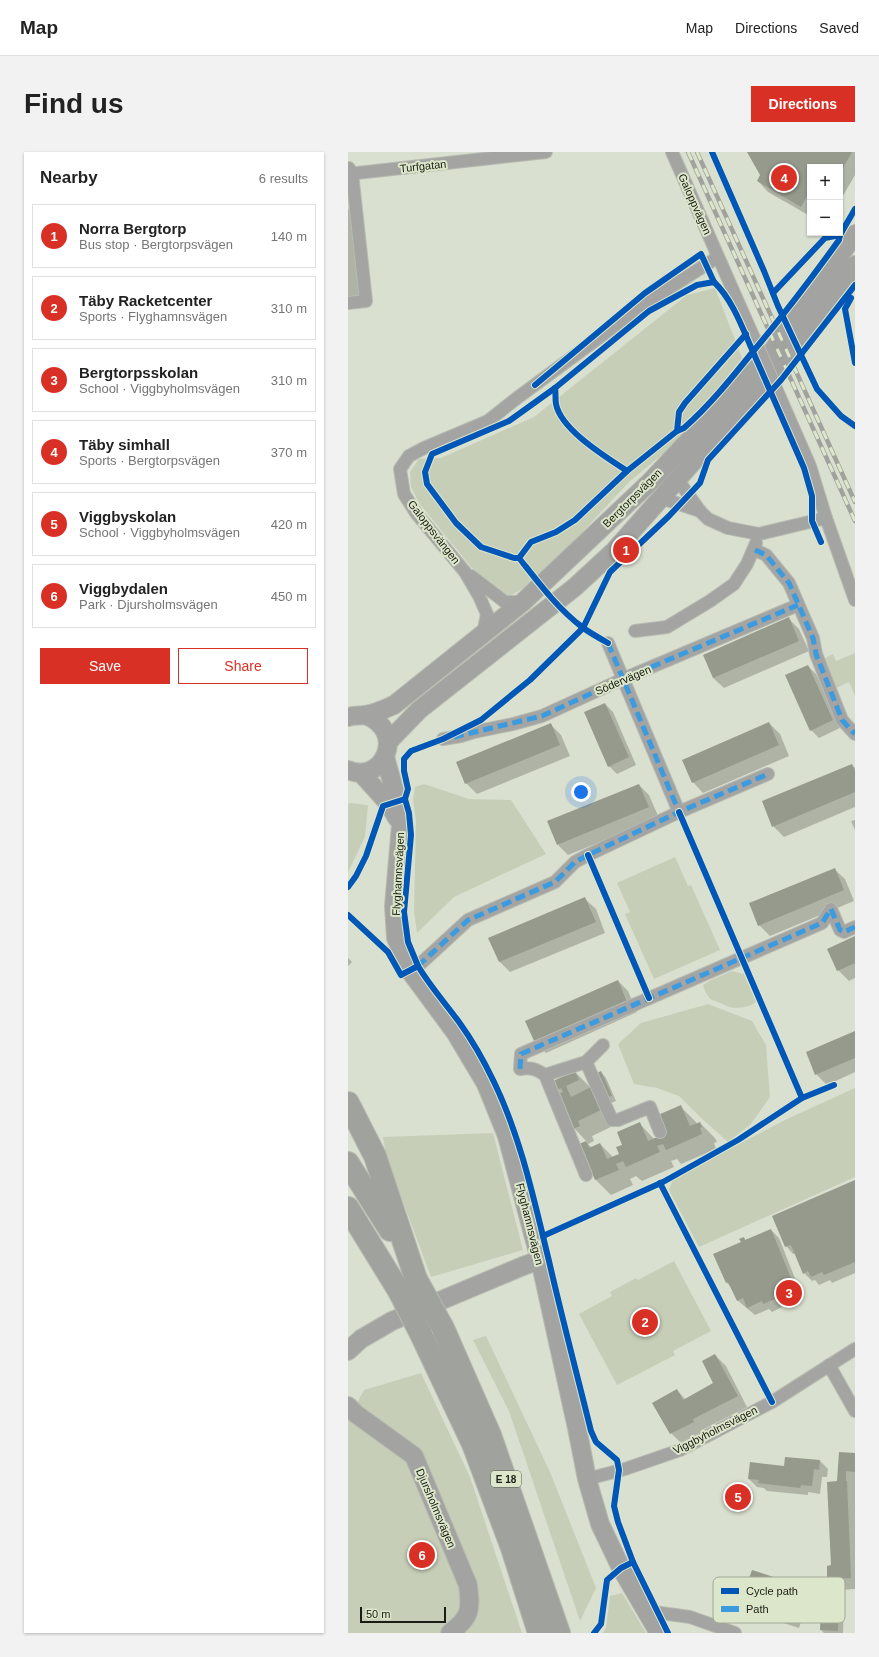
<!DOCTYPE html>
<html lang="en">
<head>
<meta charset="utf-8">
<style>
	:root { --surface:#fff; --page:#f2f2f2; --text:#222; --muted:#767676; --line:#e0e0e0; --accent:#d93025 }
	body { margin:0; font-family:Arial,sans-serif; background:var(--page); color:var(--text) }
	.controls { position:absolute; right:12px; top:12px; display:grid; overflow:hidden; border-radius:0px; box-shadow:0 1px 3px #0004 }
	.controls button { width:36px; height:36px; display:grid; place-items:center; padding:0; border:0; border-bottom:1px solid var(--line); background:var(--surface); color:var(--text); font:20px sans-serif }
	.scale { position:absolute; left:12px; bottom:10px; width:86px; box-sizing:border-box; padding-left:4px; border:2px solid #1a1d13; border-top:0; font-size:11px; line-height:14px; white-space:nowrap; color:#1a1d13; -webkit-text-stroke:3px #dce6ca; paint-order:stroke }
	.you { position:absolute; left:233px; top:640px; width:14px; height:14px; margin:-10px; border:3px solid #fff; border-radius:50%; background:#1a73e8; box-shadow:0 0 0 6px #1a73e833 }
	.badge { display:grid; place-items:center; width:26px; height:26px; border-radius:50%; background:var(--accent); color:#fff; font-size:13px; font-weight:700 }
	.pin { position:absolute; translate:-50% -50%; border:2px solid #fff; box-shadow:0 1px 4px #0006 }
	.list { margin:0; padding:0; list-style:none }
	h2 { display:flex; justify-content:space-between; align-items:center; height:52px; margin:0; padding:0 16px; font-size:17px }
	h2 small { font-size:13px; font-weight:400; color:var(--muted) }
	.list li { display:grid; grid-template-columns:26px 1fr auto; gap:12px; align-items:center; box-sizing:border-box; height:64px; margin:0 8px 8px; padding:0 8px; border:1px solid var(--line); border-radius:0px }
	.list b { display:block; font-size:15px; white-space:nowrap }
	.list p { margin:0; font-size:13px; white-space:nowrap; color:var(--muted) }
	.list em { font-size:13px; font-style:normal; color:var(--muted) }
	.actions { display:flex; gap:8px; padding:12px 16px }
	.actions a { flex:1; padding:9px 0; border:1px solid var(--accent); border-radius:0px; text-align:center; font-size:14px; color:var(--accent) }
	.actions .main { background:var(--accent); color:#fff }
	.map { position:relative; flex:none; width:507px; height:1481px; overflow:hidden; border-radius:0px }
	header { display:flex; align-items:center; gap:24px; box-sizing:border-box; height:56px; padding:0 20px; background:var(--surface); border-bottom:1px solid var(--line) }
	header strong { font-size:19px }
	nav { display:flex; gap:22px; margin-inline-start:auto; font-size:14px }
	.intro { display:flex; align-items:center; justify-content:space-between; box-sizing:border-box; height:96px; padding:0 24px }
	h1 { margin:0; font-size:28px }
	.button { padding:10px 18px; border-radius:0px; background:var(--accent); color:#fff; font-size:14px; font-weight:700 }
	main { display:flex; gap:24px; padding:0 24px }
	aside { flex:1; background:var(--surface); border-radius:0px; box-shadow:0 1px 3px #0004 }
	.map>svg:first-child { display:block }
</style>
</head>
<body>
<header>
<strong>Map</strong>
<nav><a>Map</a><a>Directions</a><a>Saved</a></nav>
</header>
<div class="intro"><h1>Find us</h1><a class="button">Directions</a></div>
<main>
<aside>
<h2>Nearby<small>6 results</small></h2>
<ul class="list">
<li><span class="badge">1</span><div><b>Norra Bergtorp</b><p>Bus stop · Bergtorpsvägen</p></div><em>140 m</em></li>
<li><span class="badge">2</span><div><b>Täby Racketcenter</b><p>Sports · Flyghamnsvägen</p></div><em>310 m</em></li>
<li><span class="badge">3</span><div><b>Bergtorpsskolan</b><p>School · Viggbyholmsvägen</p></div><em>310 m</em></li>
<li><span class="badge">4</span><div><b>Täby simhall</b><p>Sports · Bergtorpsvägen</p></div><em>370 m</em></li>
<li><span class="badge">5</span><div><b>Viggbyskolan</b><p>School · Viggbyholmsvägen</p></div><em>420 m</em></li>
<li><span class="badge">6</span><div><b>Viggbydalen</b><p>Park · Djursholmsvägen</p></div><em>450 m</em></li>
</ul>
<div class="actions"><a class="main">Save</a><a>Share</a></div>
</aside>
<div class="map">
<svg width="507" height="1481" viewBox="0 0 507 1481">
	<rect width="100%" height="100%" fill="#dae0d0"/>
	<g fill="#c6ceb8">
		<polygon points="367,136 394,206 321,297 281,330 210,406 176,436 162,444 147,437 123,415 71,351 63,335 62,320 71,307 93,306 186,265 339,143"/>
		<polygon points="507,501 507,544 501,530 486,537 473,508 485,502 488,509"/>
		<polygon points="76,632 121,647 163,648 198,702 106,745 69,781 66,759 68,669 65,648 67,635"/>
		<polygon points="2,651 20,653 17,685 0,720 0,652"/>
		<polygon points="327,705 340,734 343,733 372,798 306,827 277,762 282,760 269,731"/>
		<path d="M 384,819 L 396,822 L 408,850 C 401,856 385,858 377,853 C 372,851 368,849 362,847 L 357,839 L 355,833 L 363,828 Z"/>
		<polygon points="360,852 404,869 418,893 422,945 403,972 380,990 352,965 331,944 309,936 286,932 270,892 293,871"/>
		<polygon points="507,936 507,1025 351,1095 321,1038 325,1026 439,967"/>
		<polygon points="145,981 175,1098 83,1125 39,1007 35,985"/>
		<polygon points="326,1109 363,1179 325,1199 327,1203 269,1233 231,1162 264,1144 262,1140 288,1126 290,1128"/>
		<polygon points="138,1184 202,1320 248,1436 232,1469 161,1259 125,1188"/>
		<polygon points="73,1221 122,1325 174,1481 0,1481 0,1267 16,1238"/>
		<polygon points="274,1441 298,1481 255,1481 258,1476 262,1444"/>
	</g>
	<g fill="#0003">
		<polygon points="401,0 507,0 507,23 492,49 492,15 462,15 462,64 420,40 410,29 413,23"/>
		<polygon points="0,56 6,62 17,151 0,153"/>
		<polygon points="441,467 451,477 461,499 376,536 365,526"/>
		<polygon points="460,514 468,522 492,576 471,586 463,578"/>
		<polygon points="257,552 265,560 288,613 269,622 261,614"/>
		<polygon points="421,571 432,582 441,604 355,641 345,630"/>
		<polygon points="203,573 213,583 222,604 129,642 118,631"/>
		<polygon points="504,613 507,616 507,655 436,685 425,674"/>
		<polygon points="291,633 301,643 311,666 220,703 210,693"/>
		<polygon points="507,668 507,678 503,669"/>
		<polygon points="486,717 497,727 506,749 422,784 411,773"/>
		<polygon points="237,747 248,757 257,781 162,820 152,810 142,786"/>
		<polygon points="507,785 507,826 501,829 490,818"/>
		<polygon points="0,806 4,810 0,814"/>
		<polygon points="270,829 280,839 289,860 198,901 187,891"/>
		<polygon points="507,880 507,920 479,933 468,922"/>
		<polygon points="227,920 242,935 267,973 244,984 246,989 240,992 244,996 252,992 265,1005 272,1002 276,993 292,972 306,987 319,982 332,954 347,969 349,972 352,971 367,986 369,990 366,991 368,997 333,1012 329,1007 323,1009 326,1015 294,1029 288,1024 282,1027 285,1033 263,1043 248,1028 233,993 239,990 226,976 212,942 208,938"/>
		<polygon points="253,920 258,926 268,949 263,951 258,946"/>
		<polygon points="507,1029 507,1121 484,1131 482,1128 471,1133 467,1128 464,1129 456,1121 448,1101 445,1102 438,1094"/>
		<polygon points="423,1078 431,1086 450,1134 444,1137 448,1146 433,1152 434,1155 424,1160 421,1157 407,1163 389,1148 384,1136 379,1131 367,1102 394,1090 396,1086 398,1089"/>
		<polygon points="367,1203 378,1214 399,1255 354,1278 356,1281 334,1292 323,1281 329,1238 338,1248 367,1232"/>
		<polygon points="507,1302 507,1437 491,1438 480,1427 480,1415 484,1414 490,1330"/>
		<polygon points="472,1309 480,1317 479,1325 474,1325 472,1342 460,1340 460,1343 419,1339 416,1336 409,1335 401,1327 437,1315"/>
		<polygon points="404,1419 454,1435 462,1443 451,1476 401,1460 393,1452"/>
		<polygon points="490,1448 496,1454 495,1481 476,1481 473,1478"/>
	</g>
	<g fill="#959a8c">
		<polygon points="399,0 504,0 492,21 492,15 462,15 462,39 453,55 409,29 412,23"/>
		<polygon points="441,465 451,489 365,526 355,503"/>
		<polygon points="460,513 485,568 462,579 437,523"/>
		<polygon points="257,551 281,605 260,615 236,560"/>
		<polygon points="421,570 431,593 344,631 334,608"/>
		<polygon points="203,571 212,593 117,632 108,610"/>
		<polygon points="504,612 507,619 507,640 424,675 414,649"/>
		<polygon points="291,632 301,655 209,693 199,669"/>
		<polygon points="487,716 496,738 410,774 401,751"/>
		<polygon points="237,745 248,770 151,810 140,786"/>
		<polygon points="507,784 507,811 489,819 479,797"/>
		<polygon points="270,828 279,850 187,891 177,869"/>
		<polygon points="507,879 507,906 467,923 458,900"/>
		<polygon points="227,919 231,928 218,934 223,945 243,935 253,958 230,969 232,974 225,977 209,943 215,940 213,936 207,939 203,930"/>
		<polygon points="253,919 264,944 257,946 247,922"/>
		<polygon points="333,953 342,974 352,970 354,975 352,976 354,982 318,998 315,992 309,994 312,1000 278,1015 275,1009 268,1012 271,1018 247,1028 231,992 238,989 241,996 252,991 259,1007 271,1002 268,995 274,993 269,980 292,970 300,989 318,981 310,963"/>
		<polygon points="507,1028 507,1110 476,1123 474,1120 463,1125 460,1119 455,1122 443,1093 437,1095 424,1064"/>
		<polygon points="423,1077 443,1126 436,1129 440,1138 425,1144 427,1147 415,1152 414,1149 399,1156 395,1146 389,1149 380,1130 378,1131 365,1102 393,1090 391,1087 396,1085 397,1088"/>
		<polygon points="367,1202 390,1244 345,1267 346,1270 322,1282 304,1251 329,1237 335,1248 365,1231 354,1209"/>
		<polygon points="491,1300 507,1301 507,1320 498,1319 498,1329 499,1329 503,1426 479,1427 479,1414 483,1413 479,1330 489,1329"/>
		<polygon points="437,1305 472,1308 471,1318 466,1317 464,1334 453,1333 452,1336 410,1331 411,1328 400,1327 402,1310 436,1314"/>
		<polygon points="404,1418 454,1434 443,1469 392,1452"/>
		<polygon points="473,1447 491,1447 490,1479 472,1478"/>
	</g>
	<g fill="none" stroke-linecap="round" stroke-linejoin="round">
		<g stroke="#b7bbb0" stroke-width="14">
			<g id="street">
				<polyline points="324,0 406,186"/>
				<polyline points="0,22 198,0"/>
				<polyline points="0,151 18,149 4,21 1,16"/>
				<polyline points="441,266 462,314 478,366 507,448"/>
				<polyline points="330,328 352,359 360,367 380,376 411,382 478,366"/>
				<polyline points="313,346 352,359"/>
				<polyline points="407,398 418,403 441,431 465,486 468,502 494,568 507,582"/>
				<polyline points="123,424 157,450 175,450"/>
				<polyline points="287,479 319,475 362,449 386,432 399,412 408,391"/>
				<polyline points="135,482 139,462 131,444 117,420 68,361 56,342 52,317 61,304 76,296 140,269 169,246 298,151 370,105"/>
				<polyline points="260,491 331,660"/>
				<polyline points="95,587 113,584 126,580 165,572 194,564 275,527 450,453"/>
				<polyline points="70,814 120,768 207,730 227,710 240,703 331,660 420,622"/>
				<polyline points="238,910 264,968 270,968 302,955 312,980"/>
				<polyline points="197,923 238,910 255,893"/>
				<path d="M 238,1023 L 197,923 C 188,917 183,915 172,917 L 173,902 L 474,771 L 483,757 L 492,778 L 496,780 L 507,775"/>
				<polyline points="481,1213 507,1259"/>
				<polyline points="239,1327 277,1317 332,1298 424,1250 507,1197"/>
				<polyline points="298,1459 342,1465 387,1481"/>
			</g>
		</g>
		<g stroke="#b7bbb0" stroke-width="20">
			<g id="secondary">
				<path d="M 0,565 C 6,563 11,564 17,563 C 27,562 37,557 46,553 L 175,450 L 302,330 L 423,201 L 507,82"/>
				<polyline points="40,590 71,558 227,435 267,398 389,260 430,216 507,113"/>
				<polyline points="37,605 49,648 53,673 46,754 48,786 62,819 107,880 138,932 159,984 192,1108 229,1276 239,1327 252,1372 273,1416 311,1481"/>
				<path d="M 0,618 C 35,633 60,579 17,563"/>
				<polyline points="13,621 41,652 49,666"/>
				<polyline points="0,1199 13,1187 44,1169 175,1114 192,1108"/>
				<path d="M 0,1254 L 8,1262 L 66,1304 L 120,1433 C 123,1458 123,1465 102,1481"/>
			</g>
		</g>
		<g stroke="#b7bbb0" stroke-width="24">
			<g id="highway">
				<polyline points="0,951 27,1004 68,1127"/>
				<polyline points="0,1011 42,1078"/>
				<polyline points="0,1056 51,1139"/>
				<polyline points="95,1176 142,1283 211,1481"/>
				<polyline points="73,1182 125,1292 164,1396 191,1481"/>
			</g>
		</g>
		<use href="#street" stroke="#a4a4a3" stroke-width="12"/>
		<use href="#secondary" stroke="#a3a4a1" stroke-width="18"/>
		<use href="#highway" stroke="#a0a29d" stroke-width="22"/>
		<g stroke="#a0a39d" stroke-width="4.5">
			<g id="rail">
				<polyline points="340,0 507,369"/>
				<polyline points="349,0 507,350"/>
			</g>
		</g>
		<use href="#rail" stroke="#dce6ca" stroke-width="3" stroke-dasharray="9" stroke-linecap="butt"/>
		<g stroke="#b7bbb0" stroke-width="14" stroke-linecap="butt">
			<polyline id="street-bridge" points="406,186 441,266"/>
		</g>
		<g stroke="#b7bbb0" stroke-width="24" stroke-linecap="butt">
			<g id="highway-bridge">
				<polyline points="68,1127 95,1176"/>
				<polyline points="51,1139 73,1182"/>
			</g>
		</g>
		<use href="#street-bridge" stroke="#a4a4a3" stroke-width="12"/>
		<use href="#highway-bridge" stroke="#a0a29d" stroke-width="22"/>
		<g stroke="#3b9bde" stroke-width="5" stroke-dasharray="10 5" stroke-linecap="butt">
			<polyline points="407,398 418,403 441,431 465,486 468,502 494,568 507,582"/>
			<polyline points="260,491 331,660"/>
			<polyline points="106,585 194,564 275,527 450,453"/>
			<polyline points="70,814 120,768 207,730 227,710 240,703 331,660 420,622"/>
			<polyline points="172,917 173,902 474,771 483,757 492,778 496,780 507,775"/>
		</g>
		<g stroke="#dce6ca" stroke-width="8">
			<g id="cycleway">
				<polyline points="364,0 416,119 430,154 469,237 493,264 507,274"/>
				<polyline points="425,141 477,86 492,83"/>
				<polyline points="503,146 497,157 507,211"/>
				<polyline points="187,233 297,141 353,102 366,130"/>
				<path d="M 207,236 C 208,241 207,247 208,252 C 213,278 258,305 279,319"/>
				<polyline points="329,279 331,260 337,251 398,182"/>
				<path d="M 473,390 L 464,369 L 464,344 L 456,316 L 402,193 C 393,172 383,146 366,130 L 349,133 L 301,159 L 207,236 L 161,269 L 84,302 L 77,320 L 79,332 L 108,371 L 133,395 L 166,406 L 171,406 L 183,390 L 208,380 L 227,368 L 279,319 L 329,279 L 336,276 C 361,254 382,228 403,202 C 434,165 463,127 491,88 L 492,83 L 507,57"/>
				<path d="M 171,406 C 190,430 209,456 234,475 C 242,481 251,486 260,491"/>
				<polyline points="331,660 454,946"/>
				<polyline points="240,703 301,846"/>
				<polyline points="0,735 8,724 18,704 35,654 57,647 60,637 56,619 56,607 63,599 95,587 133,568 182,528 235,476 262,420 321,364 352,331 360,308 433,228 507,133"/>
				<polyline points="0,763 40,800 53,823 70,814 60,790 56,760 63,683 61,661 57,647"/>
				<path d="M 70,814 C 82,834 97,851 111,870 C 124,888 136,909 146,930 C 173,986 186,1048 201,1109 C 214,1166 229,1222 243,1279 L 248,1290 L 269,1308 L 271,1318 L 266,1354 L 270,1370 L 285,1410 L 320,1481"/>
				<polyline points="312,1031 424,1250"/>
				<polyline points="195,1084 315,1030 390,988 454,946 486,933"/>
				<polyline points="246,1481 253,1472 259,1428 273,1416 285,1410"/>
			</g>
		</g>
		<use href="#cycleway" stroke="#0057b8" stroke-width="6"/>
	</g>
	<g text-anchor="middle" stroke-width="4" stroke-linejoin="round" paint-order="stroke">
		<rect fill="#dce6ca" stroke="#54594a" stroke-width="1" x="143" y="1319" width="30" height="16" rx="3"/>
		<g font-size="10" font-weight="bold" fill="#1a1d13">
			<text x="158" y="1331">E 18</text>
		</g>
		<g font-size="11" fill="#1a1d13" stroke="#dce6ca">
			<text transform="translate(75 14) rotate(-6)" y="4">Turfgatan</text>
			<text transform="translate(347 52) rotate(66)" y="4">Galoppvägen</text>
			<text transform="translate(284 346) rotate(-45)" y="4">Bergtorpsvägen</text>
			<text transform="translate(86 380) rotate(52)" y="4">Galoppsvängen</text>
			<text transform="translate(275 528) rotate(-23)" y="4">Södervägen</text>
			<text transform="translate(50 722) rotate(-87)" y="4">Flyghamnsvägen</text>
			<text transform="translate(182 1072) rotate(76)" y="4">Flyghamnsvägen</text>
			<text transform="translate(367 1278) rotate(-27)" y="4">Viggbyholmsvägen</text>
			<text transform="translate(88 1356) rotate(67)" y="4">Djursholmsvägen</text>
		</g>
	</g>
	<rect x="365" y="1425" width="132" height="46" rx="6" fill="#dce6ca" stroke="#a2aa93" stroke-width="1"/>
	<rect x="373" y="1436" width="18" height="6" fill="#0057b8"/>
	<rect x="373" y="1454" width="18" height="6" fill="#3b9bde"/>
	<g font-size="11" fill="#1a1d13">
		<text x="398" y="1443">Cycle path</text>
		<text x="398" y="1461">Path</text>
	</g>
</svg>
<div class="controls">
<button>+</button>
<button>−</button>
</div>
<div class="scale">50 m</div>
<div class="you"></div>
<div class="pin badge" style="left:278px;top:398px">1</div>
<div class="pin badge" style="left:297px;top:1170px">2</div>
<div class="pin badge" style="left:441px;top:1141px">3</div>
<div class="pin badge" style="left:436px;top:26px">4</div>
<div class="pin badge" style="left:390px;top:1345px">5</div>
<div class="pin badge" style="left:74px;top:1403px">6</div>
</div>
</main>
</body>
</html>
